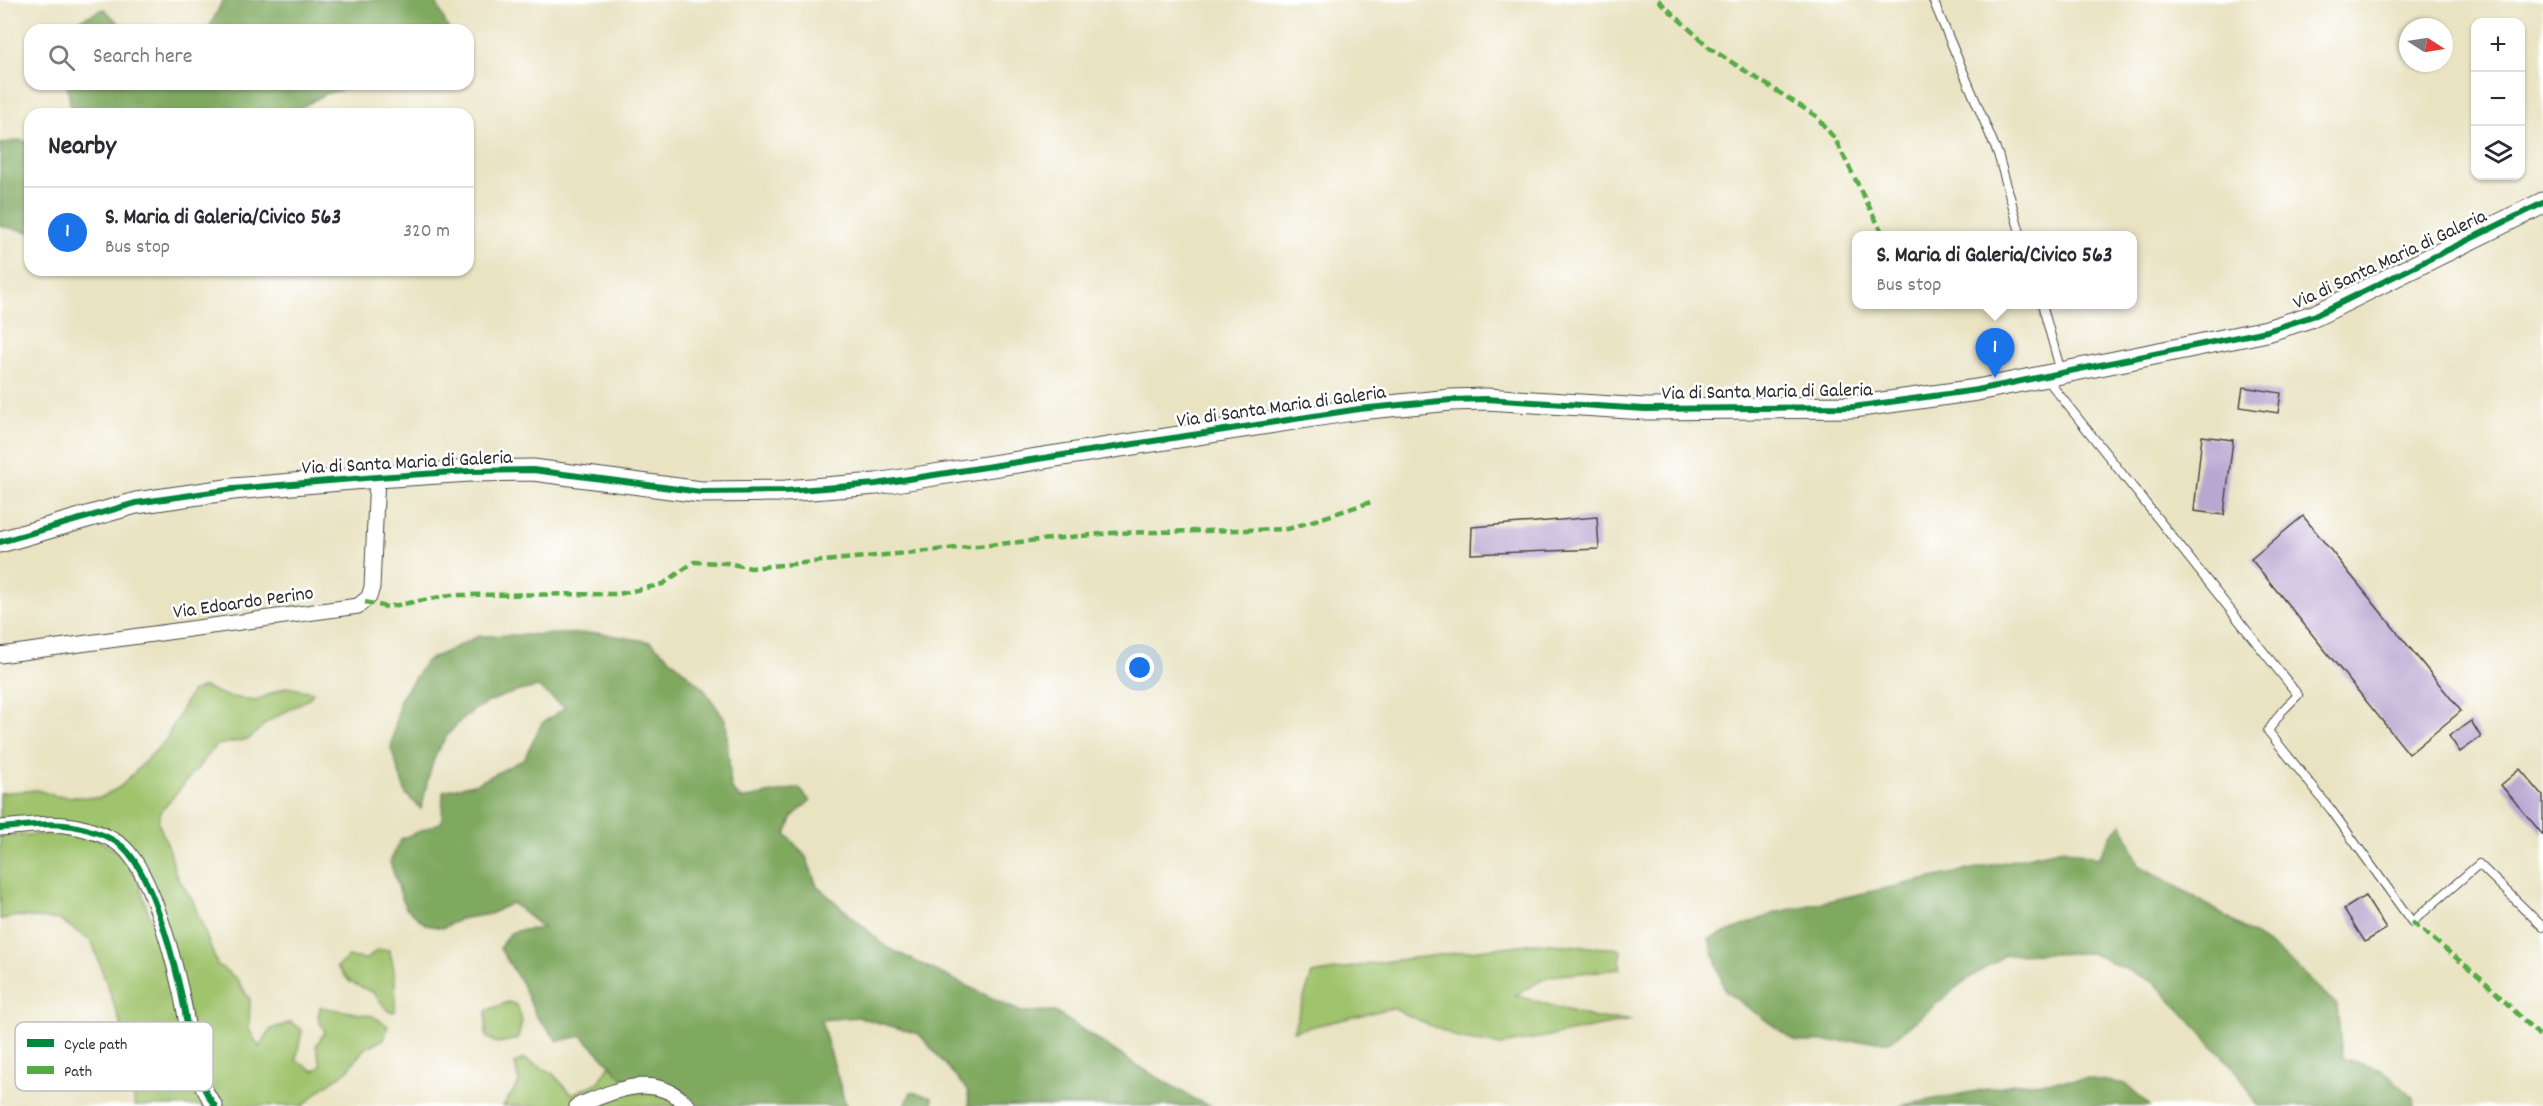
<!DOCTYPE html>
<html lang="en">
<head>
<meta charset="utf-8">
<style>
	:root { --surface:#fff; --page:#f2f2f3; --text:#2b2b33; --muted:#7c7c81; --line:#e1e1e2; --accent:#1a73e8 }
	body { margin:0; font-family:Dekko,sans-serif; background:var(--page); color:var(--text) }
	.controls { position:absolute; right:18px; top:18px; display:grid; overflow:hidden; border-radius:12px; box-shadow:0 2px 4px #0004 }
	.controls button { width:54px; height:54px; display:grid; place-items:center; padding:0; border:0; border-bottom:2px solid var(--line); background:var(--surface); color:var(--text); font:30px sans-serif }
	.compass { position:absolute; left:2399px; top:18px; width:54px; height:54px; border-radius:50%; background:var(--surface); box-shadow:0 2px 4px #0004; rotate:102deg }
	.you { position:absolute; left:1140px; top:668px; width:21px; height:21px; margin:-15px; border:4px solid #fff; border-radius:50%; background:#1a73e8; box-shadow:0 0 0 9px #1a73e833 }
	.badge { display:grid; place-items:center; width:39px; height:39px; border-radius:50%; background:var(--accent); color:#fff; font-size:20px; font-weight:700 }
	.pin { position:absolute; translate:-50% -50px; filter:drop-shadow(0 2px 3px #0008) }
	.pin::after { content:''; position:absolute; top:32px; width:21px; height:18px; background:inherit; clip-path:polygon(0 0,100% 0,50% 100%) }
	.popup { position:absolute; left:1852px; top:231px; width:285px; height:78px; box-sizing:border-box; display:grid; place-content:center; border-radius:12px; background:var(--surface); filter:drop-shadow(0 2px 4px #0005); font-size:20px; white-space:nowrap; color:var(--muted) }
	.popup b { font-size:22px; color:var(--text) }
	.popup::after { content:''; position:absolute; left:50%; top:100%; margin-left:-12px; border:12px solid transparent; border-top-color:var(--surface) }
	.list { margin:0; padding:0; list-style:none }
	h2 { display:flex; justify-content:space-between; align-items:center; height:78px; margin:0; padding:0 24px; font-size:26px }
	h2 small { font-size:20px; font-weight:400; color:var(--muted) }
	.list li { display:grid; grid-template-columns:39px 1fr auto; gap:18px; align-items:center; box-sizing:border-box; height:90px; padding:0 24px; border-top:2px solid var(--line) }
	.list b { display:block; font-size:22px; white-space:nowrap }
	.list p { margin:0; font-size:20px; white-space:nowrap; color:var(--muted) }
	.list em { font-size:20px; font-style:normal; color:var(--muted) }
	.icon { flex:none; width:33px; height:33px; fill:none; stroke:currentColor; stroke-width:2; stroke-linecap:round; stroke-linejoin:round }
	.map { position:relative; flex:none; width:2543px; height:1106px; overflow:hidden }
	.search { position:absolute; background:var(--surface); box-shadow:0 2px 4px #0004; left:24px; top:24px; width:450px; height:66px; display:flex; align-items:center; gap:15px; box-sizing:border-box; padding:0 21px; border-radius:18px; color:var(--muted); font-size:22px }
	.panel { position:absolute; background:var(--surface); box-shadow:0 2px 4px #0004; left:24px; top:108px; width:450px; height:168px; border-radius:18px }
	.map>svg:first-child { display:block }
</style>
</head>
<body>
<div class="map">
<svg width="2543" height="1106" viewBox="0 0 2543 1106">
	<rect width="100%" height="100%" fill="#fff"/>
	<filter id="ink" filterUnits="userSpaceOnUse"><feTurbulence type="fractalNoise" baseFrequency=".0167" numOctaves="2"/><feDisplacementMap in="SourceGraphic" scale="12" xChannelSelector="R" yChannelSelector="G"/><feConvolveMatrix kernelMatrix="1 2 1 2 8 2 1 2 1" color-interpolation-filters="sRGB"/></filter>
	<filter id="wash" filterUnits="userSpaceOnUse"><feTurbulence type="fractalNoise" baseFrequency=".008" numOctaves="4" result="noise"/><feDisplacementMap in="SourceGraphic" scale="24" xChannelSelector="R" yChannelSelector="G"/><feGaussianBlur stdDeviation="1.35" result="paint"/><feColorMatrix in="noise" values="0 0 0 0 0 0 0 0 0 0 0 0 0 0 0 0 0 1.4 0 .05"/><feComposite in="paint" operator="in"/></filter>
	<g filter="url(#wash)">
		<rect width="100%" height="100%" fill="#e9e3c2"/>
		<g fill="#a0c36d" stroke="#66774c" stroke-width="1.5">
			<polygon points="204,687 226,696 255,701 286,687 313,692 310,698 267,722 249,739 217,745 161,811 158,822 170,851 175,873 193,901 217,964 237,979 250,1000 249,1029 259,1047 271,1029 291,1022 302,1030 296,1060 314,1071 321,1066 316,1046 325,1032 318,1018 320,1007 373,1016 388,1026 384,1039 364,1049 348,1070 319,1091 303,1106 219,1106 207,1088 161,905 102,830 0,821 0,793 37,790 56,796 100,798 120,787 165,741 191,692"/>
			<polygon points="78,834 99,840 116,851 128,864 139,884 158,941 188,1055 207,1106 135,1106 127,1042 92,942 60,920 17,916 0,919 0,835"/>
			<polygon points="1536,943 1621,949 1620,969 1549,976 1515,995 1595,1018 1632,1020 1502,1045 1461,1039 1392,1008 1293,1031 1312,974 1390,961"/>
			<path d="M 378,950 L 389,950 C 396,969 396,992 395,1012 L 388,1011 L 374,993 L 350,982 L 337,967 L 348,957 L 366,959 Z"/>
			<polygon points="508,1002 517,1005 522,1020 518,1039 497,1043 486,1037 486,1011"/>
			<polygon points="524,1059 552,1073 572,1094 599,1082 610,1065 624,1079 619,1086 568,1106 503,1106 519,1083 515,1063"/>
			<polygon points="631,1092 664,1095 678,1106 588,1106"/>
		</g>
		<g fill="#80a960" stroke="#566a46" stroke-width="1.5">
			<polygon points="223,0 435,0 449,30 208,30"/>
			<polygon points="104,9 126,30 69,30 77,21"/>
			<polygon points="67,84 361,84 325,94 289,114 72,114"/>
			<polygon points="19,140 30,143 30,232 0,226 0,144"/>
			<path d="M 599,633 L 651,642 L 704,689 L 726,721 L 731,788 L 741,799 L 799,788 L 810,801 L 793,816 L 786,834 L 806,857 L 817,886 L 888,948 L 1021,1012 L 1054,1011 L 1136,1065 L 1196,1100 L 1212,1106 L 969,1106 L 968,1091 L 919,1034 L 858,1017 L 821,1020 L 846,1106 L 700,1106 L 691,1098 L 659,1080 L 624,1079 L 582,1036 L 558,1041 L 536,1016 L 521,982 L 500,949 C 509,924 523,932 543,928 L 512,903 L 490,914 L 460,919 L 443,928 L 426,925 L 405,907 L 390,862 L 401,839 L 442,822 L 443,791 L 478,783 L 524,759 L 542,723 L 565,708 L 538,687 C 500,694 464,708 443,742 C 430,760 427,787 421,809 L 406,794 L 391,748 L 400,700 L 426,661 L 479,636 Z"/>
			<polygon points="2122,824 2139,865 2193,896 2279,951 2337,1005 2342,1058 2382,1070 2413,1097 2414,1106 2258,1106 2239,1074 2155,983 2092,953 2005,955 1962,983 1891,1041 1796,1042 1725,991 1709,939 1778,912 2063,849 2099,858 2112,834"/>
			<polygon points="2092,1079 2126,1084 2150,1106 1899,1106 2013,1084"/>
			<polygon points="911,1092 932,1097 933,1106 905,1106"/>
		</g>
		<g id="blocks">
			<g fill="#baa7d1">
				<polygon points="2243,387 2281,393 2278,413 2240,407"/>
				<polygon points="2202,436 2233,440 2224,515 2194,511"/>
				<polygon points="2303,516 2461,711 2409,754 2251,559"/>
				<polygon points="1597,517 1599,549 1471,554 1472,527"/>
				<polygon points="2471,721 2481,737 2460,752 2449,736"/>
				<polygon points="2520,769 2543,796 2543,835 2501,785"/>
				<polygon points="2365,896 2386,929 2365,942 2344,909"/>
			</g>
		</g>
	</g>
	<g filter="url(#ink)">
		<use href="#blocks" fill-opacity="0" stroke="#484742" stroke-width="1.5"/>
		<g fill="none" stroke-linecap="round" stroke-linejoin="round">
			<g stroke="#484742" stroke-width="10">
				<g id="lane">
					<polyline points="1933,0 1998,154 2021,236"/>
					<polyline points="2042,304 2061,372"/>
					<polyline points="2046,378 2298,695 2282,711 2268,731 2332,811 2412,922 2479,864 2543,927"/>
				</g>
			</g>
			<g stroke="#484742" stroke-width="17">
				<g id="street">
					<polyline points="0,655 358,606 369,597 372,587 377,477"/>
					<path d="M 0,828 C 24,826 49,822 73,826 C 89,829 110,836 123,847 C 153,874 177,970 185,1012 C 190,1045 194,1079 215,1106"/>
					<path d="M 577,1106 C 615,1091 655,1070 688,1106"/>
				</g>
			</g>
			<g stroke="#484742" stroke-width="23">
				<polyline id="secondary" points="0,542 136,503 233,489 377,477 470,471 533,470 701,492 785,491 876,484 1359,409 1451,400 1486,399 1645,409 1853,407 1977,390 2267,331 2316,315 2543,203"/>
			</g>
			<use href="#lane" stroke="#fff" stroke-width="8"/>
			<use href="#street" stroke="#fff" stroke-width="15"/>
			<use href="#secondary" stroke="#fff" stroke-width="21"/>
			<g stroke="#54ab44" stroke-width="4.5" stroke-dasharray="9 4.5" stroke-linecap="butt">
				<polyline points="1658,0 1711,49 1816,116 1835,139 1884,236"/>
				<polyline points="365,602 387,607 451,595 619,594 663,584 694,562 727,563 751,568 1112,533 1288,529 1374,501"/>
				<polyline points="2412,922 2481,978 2543,1039"/>
			</g>
			<g stroke="#fff" stroke-width="10">
				<g id="cycleway">
					<polyline points="0,542 136,503 233,489 377,477 470,471 533,470 701,492 785,491 876,484 1359,409 1451,400 1486,399 1645,409 1853,407 1977,390 2267,331 2316,315 2543,203"/>
					<path d="M 0,828 C 24,826 49,822 73,826 C 89,829 110,836 123,847 C 153,874 177,970 185,1012 C 190,1045 194,1079 215,1106"/>
				</g>
			</g>
			<use href="#cycleway" stroke="#00873e" stroke-width="6"/>
		</g>
	</g>
	<g text-anchor="middle" stroke-width="5" stroke-linejoin="round" paint-order="stroke">
		<g font-size="20" fill="#2b2b2b" stroke="#fff">
			<text transform="translate(2389 258) rotate(-25)" y="7">Via di Santa Maria di Galeria</text>
			<text transform="translate(1767 390) rotate(-1)" y="7">Via di Santa Maria di Galeria</text>
			<text transform="translate(1281 405) rotate(-8)" y="7">Via di Santa Maria di Galeria</text>
			<text transform="translate(407 461) rotate(-3)" y="7">Via di Santa Maria di Galeria</text>
			<text transform="translate(243 601) rotate(-8)" y="7">Via Edoardo Perino</text>
		</g>
	</g>
	<rect x="15" y="1022" width="198" height="69" rx="9" fill="#fff" stroke="#bfbfbf" stroke-width="1.5"/>
	<rect x="27" y="1039" width="27" height="8" fill="#00873e"/>
	<rect x="27" y="1066" width="27" height="8" fill="#54ab44"/>
	<g font-size="16" fill="#2b2b2b">
		<text x="64" y="1049">Cycle path</text>
		<text x="64" y="1076">Path</text>
	</g>
</svg>
<div class="controls">
<button>+</button>
<button>−</button>
<button><svg class="icon" aria-label="layers" viewBox="0 0 24 24"><path d="M12 4l9 5-9 5-9-5zM3 14l9 5 9-5"/></svg></button>
</div>
<svg class="compass" viewBox="-18 -18 36 36"><path d="M0-13l5 13h-10z" fill="#e53935"/><path d="M0 13l5-13h-10z" fill="#7c7c81"/></svg>
<div class="you"></div>
<div class="pin badge" style="left:1995px;top:378px">1</div>
<div class="popup"><b>S. Maria di Galeria/Civico 563</b>Bus stop</div>
<div class="search"><svg class="icon" aria-label="search" viewBox="0 0 24 24"><circle cx="10" cy="10" r="6"/><path d="M15 15l6 6"/></svg>Search here</div>
<section class="panel">
<h2>Nearby<small></small></h2>
<ul class="list">
<li><span class="badge">1</span><div><b>S. Maria di Galeria/Civico 563</b><p>Bus stop</p></div><em>320 m</em></li>
</ul>
</section>
</div>
</body>
</html>
